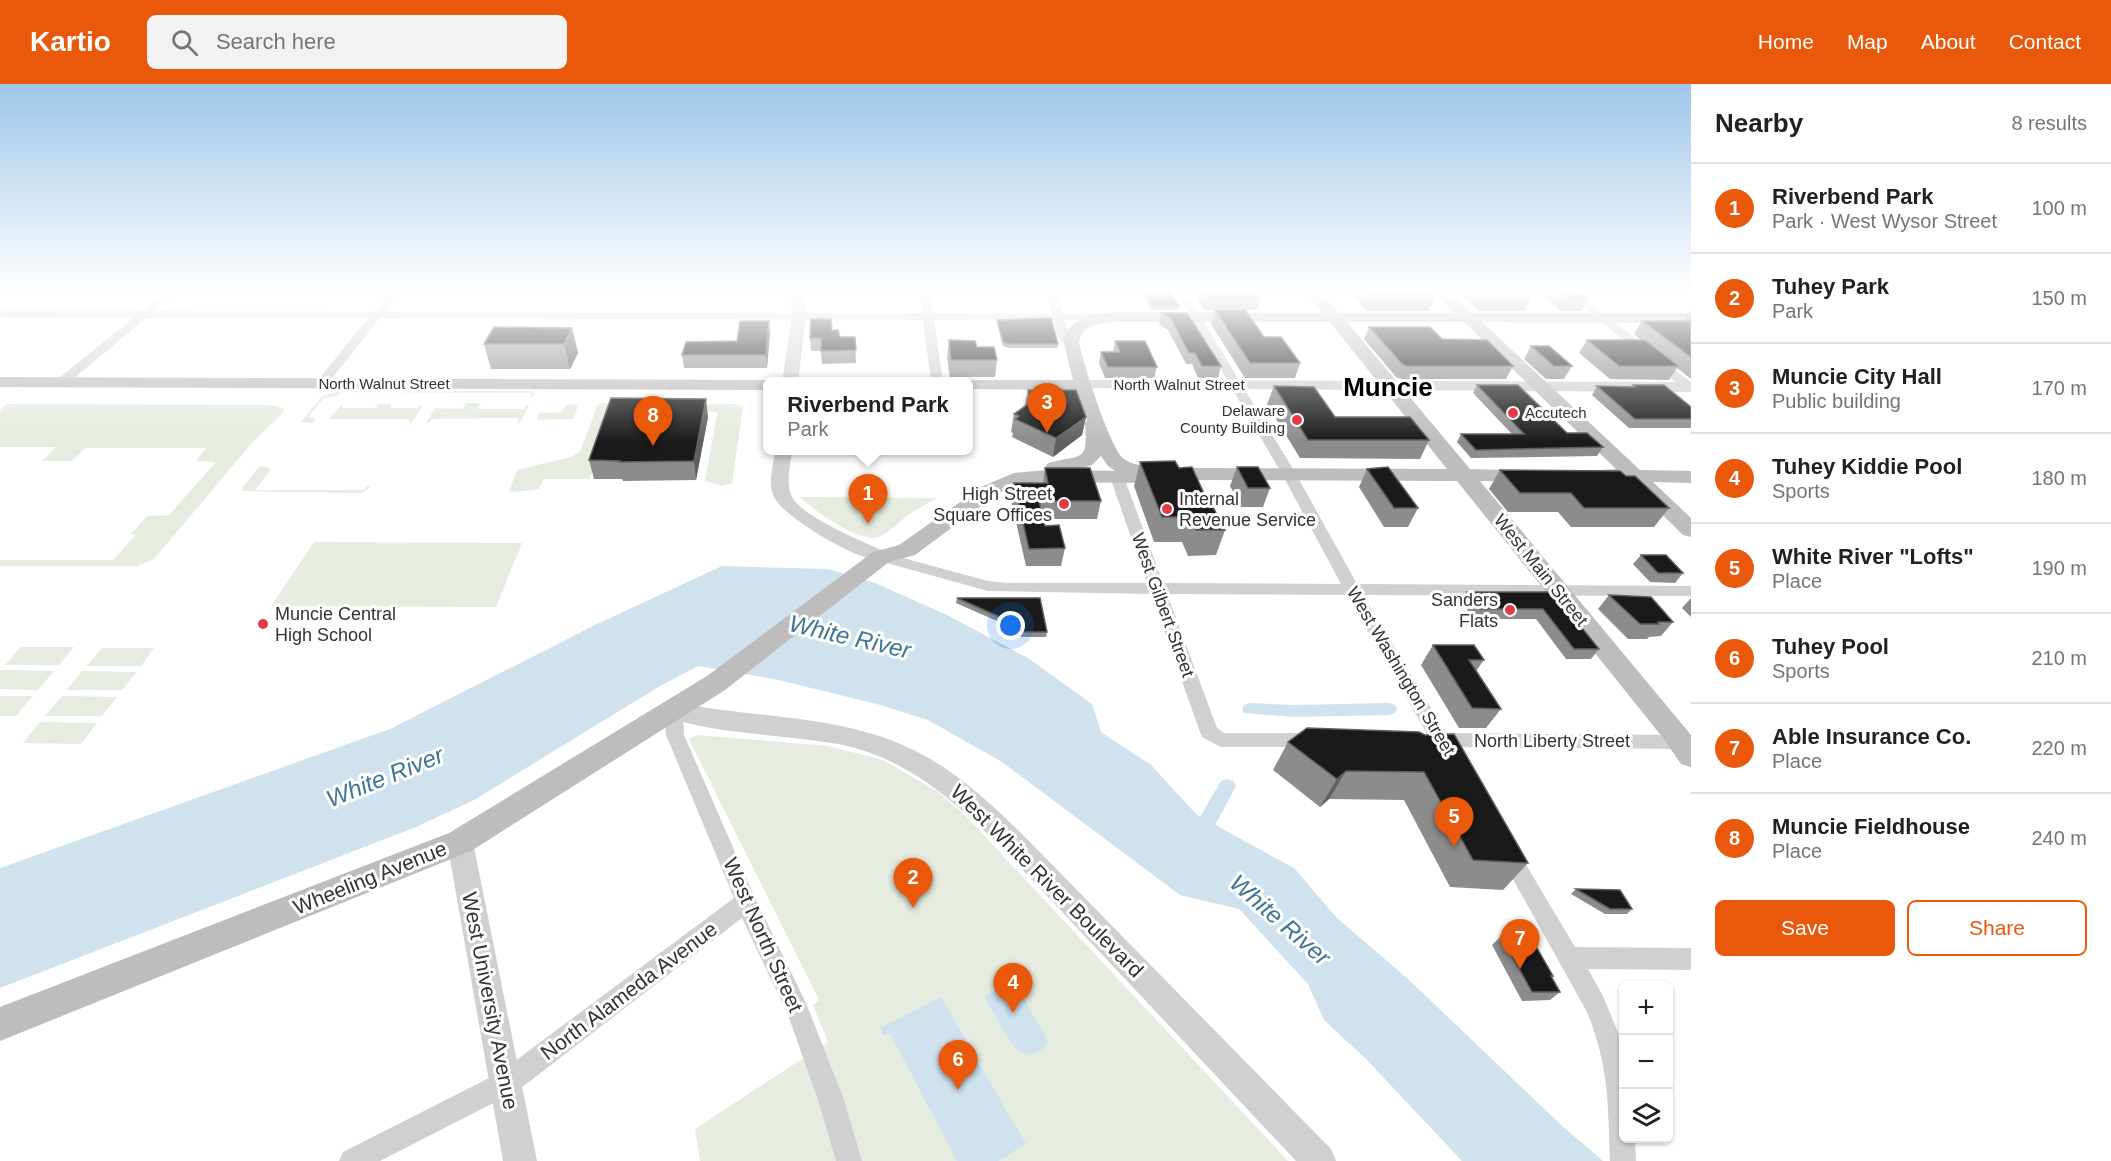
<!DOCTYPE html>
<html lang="en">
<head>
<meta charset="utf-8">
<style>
	:root { --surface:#fff; --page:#f2f2f2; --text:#202124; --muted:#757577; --line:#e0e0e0; --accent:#ea580c }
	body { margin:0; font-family:Helvetica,sans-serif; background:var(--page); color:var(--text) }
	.controls { position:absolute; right:18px; bottom:18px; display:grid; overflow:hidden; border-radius:9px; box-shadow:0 2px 4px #0004 }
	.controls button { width:54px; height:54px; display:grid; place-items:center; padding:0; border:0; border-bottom:2px solid var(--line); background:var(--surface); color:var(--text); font:30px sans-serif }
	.you { position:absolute; left:1011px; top:542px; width:21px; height:21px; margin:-15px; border:4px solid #fff; border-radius:50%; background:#1a73e8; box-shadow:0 0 0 9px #1a73e833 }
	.badge { display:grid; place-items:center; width:39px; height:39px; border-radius:50%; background:var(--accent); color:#fff; font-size:20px; font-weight:700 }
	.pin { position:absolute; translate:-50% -50px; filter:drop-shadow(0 2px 3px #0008) }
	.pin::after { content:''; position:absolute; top:32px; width:21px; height:18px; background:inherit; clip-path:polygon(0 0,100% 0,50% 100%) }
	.popup { position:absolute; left:763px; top:293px; width:210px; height:78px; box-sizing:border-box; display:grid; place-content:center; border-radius:9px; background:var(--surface); filter:drop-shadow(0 2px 4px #0005); font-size:20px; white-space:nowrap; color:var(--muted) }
	.popup b { font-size:22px; color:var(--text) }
	.popup::after { content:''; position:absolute; left:50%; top:100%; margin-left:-12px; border:12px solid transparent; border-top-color:var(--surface) }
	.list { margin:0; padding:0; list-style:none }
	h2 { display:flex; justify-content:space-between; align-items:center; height:78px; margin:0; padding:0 24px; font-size:26px }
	h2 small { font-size:20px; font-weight:400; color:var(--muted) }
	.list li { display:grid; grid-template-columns:39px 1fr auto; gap:18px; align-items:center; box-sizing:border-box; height:90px; padding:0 24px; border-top:2px solid var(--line) }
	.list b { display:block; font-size:22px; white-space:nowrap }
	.list p { margin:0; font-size:20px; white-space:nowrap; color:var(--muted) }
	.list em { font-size:20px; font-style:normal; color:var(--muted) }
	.actions { display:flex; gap:12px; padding:18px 24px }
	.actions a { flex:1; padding:14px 0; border:2px solid var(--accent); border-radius:9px; text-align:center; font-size:21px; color:var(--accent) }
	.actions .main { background:var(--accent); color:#fff }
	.icon { flex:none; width:33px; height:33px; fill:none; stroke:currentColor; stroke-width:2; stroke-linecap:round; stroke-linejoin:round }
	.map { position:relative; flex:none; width:1691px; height:1077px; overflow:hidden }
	header { display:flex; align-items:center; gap:36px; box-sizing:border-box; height:84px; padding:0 30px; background:var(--accent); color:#fff }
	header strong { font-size:28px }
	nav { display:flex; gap:33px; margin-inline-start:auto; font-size:21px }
	.search { width:420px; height:54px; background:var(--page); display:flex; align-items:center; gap:15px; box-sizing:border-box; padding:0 21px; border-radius:9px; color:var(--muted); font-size:22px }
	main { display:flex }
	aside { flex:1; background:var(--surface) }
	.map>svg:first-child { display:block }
</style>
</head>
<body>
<header>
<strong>Kartio</strong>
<div class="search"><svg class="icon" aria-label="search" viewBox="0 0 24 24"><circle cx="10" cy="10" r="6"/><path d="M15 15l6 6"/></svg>Search here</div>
<nav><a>Home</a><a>Map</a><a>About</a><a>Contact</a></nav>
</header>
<main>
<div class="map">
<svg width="1691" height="1077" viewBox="0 0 1691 1077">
	<rect width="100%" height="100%" fill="#fff"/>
	<g fill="#e6ecdf">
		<polygon points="340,307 532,307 535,310 532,313 530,313 532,309 341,308 335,313 324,314 308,333 316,334 313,339 301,338 322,312"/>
		<polygon points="466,319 481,319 478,325 524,325 526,321 529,321 520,339 517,340 519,334 432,335 429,339 426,339 435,324 462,325"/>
		<polygon points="601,319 735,320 743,323 732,399 722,402 705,397 717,331 716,328 614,326 590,395 544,395 539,405 517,408 509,407 517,386 571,373 580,368 597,322"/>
		<polygon points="7,320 270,321 284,324 283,329 252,359 154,475 137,482 0,482 0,476 113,476 136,451 131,450 147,432 169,431 216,378 196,377 206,364 85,364 72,377 42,377 56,363 0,363 0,326"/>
		<polygon points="342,320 342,324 375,324 378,320 391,320 391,324 417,324 420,321 423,322 411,339 409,339 409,335 329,335"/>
		<polygon points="576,320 578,322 573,335 537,336 539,329 562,328 566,321"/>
		<polygon points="263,382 271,385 255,406 364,406 367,402 371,402 362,409 243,407 242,404 259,383"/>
		<path d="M 800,413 L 936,414 L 937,414 C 927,420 917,425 908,431 C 899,438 889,449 878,453 C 859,459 813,426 800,413 Z"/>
		<polygon points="314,458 522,459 496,523 271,522"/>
		<polygon points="21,563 74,563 59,581 5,581"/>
		<polygon points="102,564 154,564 141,582 87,582"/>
		<polygon points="0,586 54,587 38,606 0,605"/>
		<polygon points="82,587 137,588 122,606 67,606"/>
		<polygon points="0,612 33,612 16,632 0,632"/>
		<polygon points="62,612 117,613 102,632 45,632"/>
		<polygon points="40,638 97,639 81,660 23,659"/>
		<polygon points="698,651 828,662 883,676 937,707 966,732 1288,1077 700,1077 695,1045 828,958 813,921 819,916 689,655"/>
	</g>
	<g fill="#cfe2ee">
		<polygon points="722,482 828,485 875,499 947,531 1028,574 1092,620 1101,648 1151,681 1197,731 1294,784 1337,834 1408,895 1560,1040 1603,1077 1462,1077 1367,976 1324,936 1308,900 1239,825 1180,811 1002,678 928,636 877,620 774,595 698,582 660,602 474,716 416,743 0,904 0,784 390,645 595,541"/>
		<path d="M 1013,898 L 1046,952 L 1047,959 C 1041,971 1023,973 1015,963 C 1003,948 994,929 984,912 Z"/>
		<polygon points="941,913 1026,1060 998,1077 957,1077 890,949 884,952 880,944"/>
	</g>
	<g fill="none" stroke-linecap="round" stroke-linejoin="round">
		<g fill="#cfe2ee" fill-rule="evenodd">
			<polygon points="1250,619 1294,621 1389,619 1395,621 1397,625 1395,629 1389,631 1294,633 1244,629 1242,625 1244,621"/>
			<polygon points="1227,695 1233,697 1236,702 1205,760 1198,762 1191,760 1189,754 1191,748 1221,697"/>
		</g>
		<g fill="#d0d0d0" fill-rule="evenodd">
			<polygon points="166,207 177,207 154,227 374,228 391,207 401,207 385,228 922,229 918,207 928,207 933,229 1052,230 1047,207 1057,207 1063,230 1114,230 1119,233 1114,236 1065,236 1069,253 1077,261 1071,264 1058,254 1054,236 934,236 943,298 931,298 923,236 380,234 325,303 321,304 315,300 368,234 146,234 66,301 62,302 56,298 58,295 133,234 0,233 0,227 141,227"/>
			<polygon points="1175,207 1185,207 1296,390 1357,500 1691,502 1691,512 1363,511 1446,649 1682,651 1689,653 1691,657 1689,663 1682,665 1455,663 1457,668 1455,673 1448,676 1441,673 1435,663 1430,661 1428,656 1429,653 1347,511 1167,510 1217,644 1224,649 1312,649 1319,651 1321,656 1319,661 1312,663 1221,663 1202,653 1200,648 1151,510 988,507 876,476 873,473 881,468 988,497 1008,499 1147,499 1110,393 1117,389 1124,393 1163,499 1341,500 1282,390"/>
			<polygon points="1563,207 1574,207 1691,298 1691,308 1687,307"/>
			<polygon points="674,620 680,622 683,627 684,651 755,814 806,919 844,1016 862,1077 836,1077 818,1016 788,931 742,834 517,1007 380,1077 339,1077 343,1068 499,989 734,814 666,651 665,627 668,622"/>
			<path d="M 1509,761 L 1516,764 L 1575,863 L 1691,864 L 1691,886 L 1588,885 L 1603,912 L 1624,963 L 1624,1054 L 1635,1054 L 1636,1077 L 1610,1077 C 1608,1020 1609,982 1587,928 L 1499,770 L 1502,764 Z"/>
		</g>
		<g fill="#d0d0d0" fill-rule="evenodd">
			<polygon points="791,207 805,207 806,232 798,298 782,298 792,232"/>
			<polygon points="1085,296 1691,298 1691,308 1080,304 1077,301"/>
			<path d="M 775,366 L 792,366 C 791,380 785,399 792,413 C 802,433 866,459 888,469 L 891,473 L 888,477 C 866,483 784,434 774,413 C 767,399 774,380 775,366 Z"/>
			<path d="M 674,618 C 750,634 835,630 907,663 C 952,683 988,717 1023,751 L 1331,1065 L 1336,1077 L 1296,1077 L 1005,767 C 957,719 907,673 838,660 C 781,650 721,651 666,633 L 662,627 L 666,621 Z"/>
			<polygon points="460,747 469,750 473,758 537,1077 503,1077 447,758 451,750"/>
		</g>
		<g fill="#bdbdbd" fill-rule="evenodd">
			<path d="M 1306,207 L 1321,207 L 1339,229 L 1454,229 L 1432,207 L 1449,207 L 1472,229 L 1691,229 L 1691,239 L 1482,238 L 1640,386 L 1691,387 L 1691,399 L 1653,398 L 1691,434 L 1691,453 L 1683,451 L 1629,398 L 1587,395 L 1584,391 L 1587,387 L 1616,385 L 1464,238 L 1347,238 L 1470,385 L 1536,387 L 1539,391 L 1536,395 L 1529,397 L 1480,397 L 1691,651 L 1691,683 L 1681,680 L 1663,654 L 1457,397 L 1191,396 L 1147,399 L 1040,398 L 1018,401 L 997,410 L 915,471 L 889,478 L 725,606 L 471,767 L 0,957 L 0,923 L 449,749 L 707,592 L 873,468 L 899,461 L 983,402 L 1014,389 L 1047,386 L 1045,383 L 1048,379 C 1082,370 1088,380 1085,339 L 1087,336 L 1076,306 L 968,305 L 968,298 L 962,296 L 1073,296 L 1063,256 C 1070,232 1093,231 1114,228 L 1322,229 ZM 1114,238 L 1330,238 L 1447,385 L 1191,384 L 1154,387 L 1151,383 C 1142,381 1132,381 1124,375 C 1110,365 1083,278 1079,259 C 1082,240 1098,240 1114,238 ZM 1101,372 L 1107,381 L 1115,387 L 1076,386 L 1092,381 Z"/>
			<polygon points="0,293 768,296 774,298 768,298 768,306 0,303"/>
		</g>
	</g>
	<g fill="#8c8c8c">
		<polygon points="1144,207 1170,207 1179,222 1177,226 1151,226 1143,210"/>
		<polygon points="1192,207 1255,207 1260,215 1257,226 1246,226 1264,253 1300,279 1295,294 1245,294 1211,240 1215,226 1204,226"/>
		<polygon points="1349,207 1431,207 1436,212 1429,227 1367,227"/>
		<polygon points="1457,207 1533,207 1534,208 1524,227 1479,227"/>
		<polygon points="1549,207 1579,207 1588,214 1581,227 1561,227 1545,214"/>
		<polygon points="1691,227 1691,295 1677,284 1669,296 1610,295 1579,269 1587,256 1641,256 1634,250 1642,237 1683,237 1689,228"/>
		<polygon points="1161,229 1187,229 1221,282 1218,294 1198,294 1192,280 1186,280 1168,246 1159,240"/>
		<polygon points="997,236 1058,260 1057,264 1009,264 1003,262 997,240"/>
		<polygon points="1369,243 1442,255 1513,282 1506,295 1401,295 1396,293 1364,255"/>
		<polygon points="572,244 578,269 570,285 491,285 484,260"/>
		<polygon points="832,246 840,253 855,253 856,279 822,280 821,267 811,267 810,254"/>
		<polygon points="770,249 767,284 684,284 682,271"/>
		<polygon points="949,256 977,263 997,276 995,293 950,293 947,274"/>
		<polygon points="1115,257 1157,283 1154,294 1105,294 1099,279 1101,268 1113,268"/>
		<polygon points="1531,262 1572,282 1564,295 1546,295 1524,275"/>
		<polygon points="1477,301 1567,349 1603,363 1597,372 1471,374 1457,358 1461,350 1512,350 1473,309"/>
		<polygon points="1633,301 1691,323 1691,344 1629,344 1592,311 1597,302 1632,303"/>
		<polygon points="1274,302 1335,333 1429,356 1420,375 1300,374 1267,320"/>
		<polygon points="1028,306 1086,333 1082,351 1053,373 1012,353 1013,349 1011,348 1014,330 1025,321"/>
		<polygon points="708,333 696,396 623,397 622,395 594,395 589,376"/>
		<polygon points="1140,378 1179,384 1210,423 1225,446 1216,471 1188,472 1182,458 1154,458 1134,402"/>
		<polygon points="1237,383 1270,404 1263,423 1241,423 1230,402"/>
		<polygon points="1045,384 1101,417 1097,435 1043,435 1045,442 1065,464 1061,482 1026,482 1011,416 1014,399 1043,399"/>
		<polygon points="1367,385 1418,424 1408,443 1384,443 1359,403"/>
		<polygon points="1500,386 1626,392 1669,424 1654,443 1571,443 1558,428 1508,428 1489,405"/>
		<polygon points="1641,471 1683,489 1675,499 1650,498 1633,480"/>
		<polygon points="1467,508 1553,508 1599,565 1591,575 1566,575 1536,535 1474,535 1461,517"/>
		<polygon points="1609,511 1673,538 1661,552 1649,553 1647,555 1628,555 1598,525"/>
		<polygon points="957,514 1047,548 1046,553 1021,553 1020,547 956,519"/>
		<polygon points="1691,514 1691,533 1682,524"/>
		<polygon points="1433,561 1484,576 1476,587 1501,625 1486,644 1459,644 1421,581"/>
		<polygon points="1419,648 1528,779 1503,806 1450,803 1404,716 1329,715 1320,723 1273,686 1288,658"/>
		<polygon points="1576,805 1632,825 1627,830 1605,830 1571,810"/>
		<polygon points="1501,852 1553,892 1552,894 1560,908 1550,916 1522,917 1492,861"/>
	</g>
	<g fill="#5f5f5f">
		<polygon points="769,237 770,249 767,284 766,271"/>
		<polygon points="572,244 578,269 570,285 564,260"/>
		<polygon points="706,315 708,333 696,396 694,377"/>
		<polygon points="1086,333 1082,351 1053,373 1056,354"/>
		<polygon points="1346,687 1329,715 1320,723 1337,695"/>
	</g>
	<g fill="#1a1a1a" stroke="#5f5f5f" stroke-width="1.5">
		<polygon points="1145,207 1170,207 1179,222 1152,222"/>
		<polygon points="1202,207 1255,207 1260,215 1207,214"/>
		<polygon points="1369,207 1431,207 1436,212 1373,212"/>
		<polygon points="1487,207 1533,207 1534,208 1488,208"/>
		<polygon points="1558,207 1579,207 1588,214 1568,214"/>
		<polygon points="1215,226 1245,226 1264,253 1281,253 1300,279 1250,279"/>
		<polygon points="1161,229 1187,229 1221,282 1202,282 1195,269 1189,269 1171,235"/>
		<polygon points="1051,234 1058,260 1009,260 1003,258 997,236"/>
		<polygon points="811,235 831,235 832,246 838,246 840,253 855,253 856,266 821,267 821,254 810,254"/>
		<polygon points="740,237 769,237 766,271 682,271 686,258 737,257"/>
		<polygon points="1642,237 1691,237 1691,273"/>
		<polygon points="494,243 572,244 564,260 484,260"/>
		<polygon points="1369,243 1430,243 1442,255 1487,256 1513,282 1406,282 1402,280"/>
		<polygon points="949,256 975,257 977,263 994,263 997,276 951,276"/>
		<polygon points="1587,256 1645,256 1678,282 1619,282"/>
		<polygon points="1115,257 1145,257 1157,283 1108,283 1101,268 1120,268"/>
		<polygon points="1531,262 1549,262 1572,282 1554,282"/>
		<polygon points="845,294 864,295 864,297 845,297"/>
		<polygon points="1477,301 1518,301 1567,349 1587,349 1603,363 1476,366 1461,350 1524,350"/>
		<polygon points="1633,301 1664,301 1691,323 1691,335 1635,335 1597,302 1635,303"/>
		<polygon points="1274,302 1314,303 1335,333 1410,333 1429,356 1308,356"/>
		<polygon points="1028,306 1076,306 1086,333 1056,354 1015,335 1019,332 1014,330 1031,318"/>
		<polygon points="611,314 706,315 694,377 619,378 620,377 589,376"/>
		<polygon points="1175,377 1179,384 1192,383 1210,423 1213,423 1225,446 1196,446 1190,433 1162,433 1140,378"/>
		<polygon points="1237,383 1258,383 1270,404 1248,404"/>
		<polygon points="1388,383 1418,424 1394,424 1367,385"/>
		<polygon points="1045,384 1090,384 1101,417 1039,417 1045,442 1059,441 1065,464 1029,465 1014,399 1048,399"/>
		<polygon points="1500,386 1620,387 1626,392 1635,392 1669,424 1584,424 1571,409 1520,409"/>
		<polygon points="1641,471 1666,471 1683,489 1658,489"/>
		<polygon points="1467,508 1553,508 1599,565 1574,565 1543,525 1480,525"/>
		<polygon points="1609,511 1651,513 1673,538 1658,538 1659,540 1640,540"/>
		<polygon points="957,514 1040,514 1047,548 1022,548 1020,542"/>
		<polygon points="1433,561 1474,561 1484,576 1469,576 1501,625 1472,624"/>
		<polygon points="1307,644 1419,648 1425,651 1454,650 1528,779 1473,776 1424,688 1346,687 1337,695 1288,658"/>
		<polygon points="1576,805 1620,806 1632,825 1610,825"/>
		<polygon points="1501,852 1530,852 1553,892 1551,892 1560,908 1532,908"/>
	</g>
	<linearGradient id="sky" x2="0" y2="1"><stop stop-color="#9ec6ea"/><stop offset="0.58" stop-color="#fff"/><stop offset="1" stop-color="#fff" stop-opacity="0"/></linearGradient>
	<rect width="1691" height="358" fill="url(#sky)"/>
	<g fill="#e63946" stroke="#fff" stroke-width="2">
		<circle cx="1513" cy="329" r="6"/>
		<circle cx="1297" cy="336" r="6"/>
		<circle cx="1064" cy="420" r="6"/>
		<circle cx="1167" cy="425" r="6"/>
		<circle cx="1510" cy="526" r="6"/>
		<circle cx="263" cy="540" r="6"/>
	</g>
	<g text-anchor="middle" stroke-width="6" stroke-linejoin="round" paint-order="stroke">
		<g font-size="15" fill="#333" stroke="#fff">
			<text x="384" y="305">North Walnut Street</text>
			<text x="1179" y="306">North Walnut Street</text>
		</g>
		<g font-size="15" fill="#333" stroke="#fff" text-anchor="end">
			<text x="1285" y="332">Delaware<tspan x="1285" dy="17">County Building</tspan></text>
			<text x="1525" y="334" text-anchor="start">Accutech</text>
		</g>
		<g font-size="18" fill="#333" stroke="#fff" text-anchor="end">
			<text x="1052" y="416">High Street<tspan x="1052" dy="21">Square Offices</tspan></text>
			<text x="1179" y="421" text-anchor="start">Internal<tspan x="1179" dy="21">Revenue Service</tspan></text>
			<text x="1498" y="522">Sanders<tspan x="1498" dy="21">Flats</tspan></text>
			<text x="275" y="536" text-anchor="start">Muncie Central<tspan x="275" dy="21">High School</tspan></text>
		</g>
		<g font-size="18" fill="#333" stroke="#fff">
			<text transform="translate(1541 486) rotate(51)" y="6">West Main Street</text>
			<text transform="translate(1163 521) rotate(70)" y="6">West Gilbert Street</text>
			<text transform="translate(1401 587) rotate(59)" y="6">West Washington Street</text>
			<text x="1552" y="663">North Liberty Street</text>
		</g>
		<g font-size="21" fill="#333" stroke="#fff">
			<text transform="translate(370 794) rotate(-22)" y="7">Wheeling Avenue</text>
			<text transform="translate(1047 797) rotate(45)" y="7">West White River Boulevard</text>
			<text transform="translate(763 851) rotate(66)" y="7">West North Street</text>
			<text transform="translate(629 907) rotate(-37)" y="7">North Alameda Avenue</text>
			<text transform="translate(490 917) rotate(79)" y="7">West University Avenue</text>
		</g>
		<g font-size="24" font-style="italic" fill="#3f7597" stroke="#fff">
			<text transform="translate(850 553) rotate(13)" y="8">White River</text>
			<text transform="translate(385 693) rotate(-22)" y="8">White River</text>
			<text transform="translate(1280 836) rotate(41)" y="8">White River</text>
		</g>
		<g font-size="26" font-weight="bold" fill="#000" stroke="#fff">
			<text x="1388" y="312">Muncie</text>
		</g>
	</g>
</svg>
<div class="controls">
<button>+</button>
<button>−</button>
<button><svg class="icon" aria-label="layers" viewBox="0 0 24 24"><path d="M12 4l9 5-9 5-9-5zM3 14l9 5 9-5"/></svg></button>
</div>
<div class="you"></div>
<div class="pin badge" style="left:868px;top:440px">1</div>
<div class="popup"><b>Riverbend Park</b>Park</div>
<div class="pin badge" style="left:913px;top:824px">2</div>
<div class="pin badge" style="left:1047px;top:349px">3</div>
<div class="pin badge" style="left:1013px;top:929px">4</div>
<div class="pin badge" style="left:1454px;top:763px">5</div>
<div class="pin badge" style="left:958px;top:1006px">6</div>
<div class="pin badge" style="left:1520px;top:885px">7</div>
<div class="pin badge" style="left:653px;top:362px">8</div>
</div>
<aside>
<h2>Nearby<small>8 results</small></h2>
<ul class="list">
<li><span class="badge">1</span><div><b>Riverbend Park</b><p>Park · West Wysor Street</p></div><em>100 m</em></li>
<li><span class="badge">2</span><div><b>Tuhey Park</b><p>Park</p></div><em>150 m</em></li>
<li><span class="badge">3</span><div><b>Muncie City Hall</b><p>Public building</p></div><em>170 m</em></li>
<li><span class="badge">4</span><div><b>Tuhey Kiddie Pool</b><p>Sports</p></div><em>180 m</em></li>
<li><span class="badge">5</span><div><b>White River &quot;Lofts&quot;</b><p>Place</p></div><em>190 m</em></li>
<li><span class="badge">6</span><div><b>Tuhey Pool</b><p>Sports</p></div><em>210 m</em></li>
<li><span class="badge">7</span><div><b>Able Insurance Co.</b><p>Place</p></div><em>220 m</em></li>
<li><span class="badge">8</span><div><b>Muncie Fieldhouse</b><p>Place</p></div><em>240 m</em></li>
</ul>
<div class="actions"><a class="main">Save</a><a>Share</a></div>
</aside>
</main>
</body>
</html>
